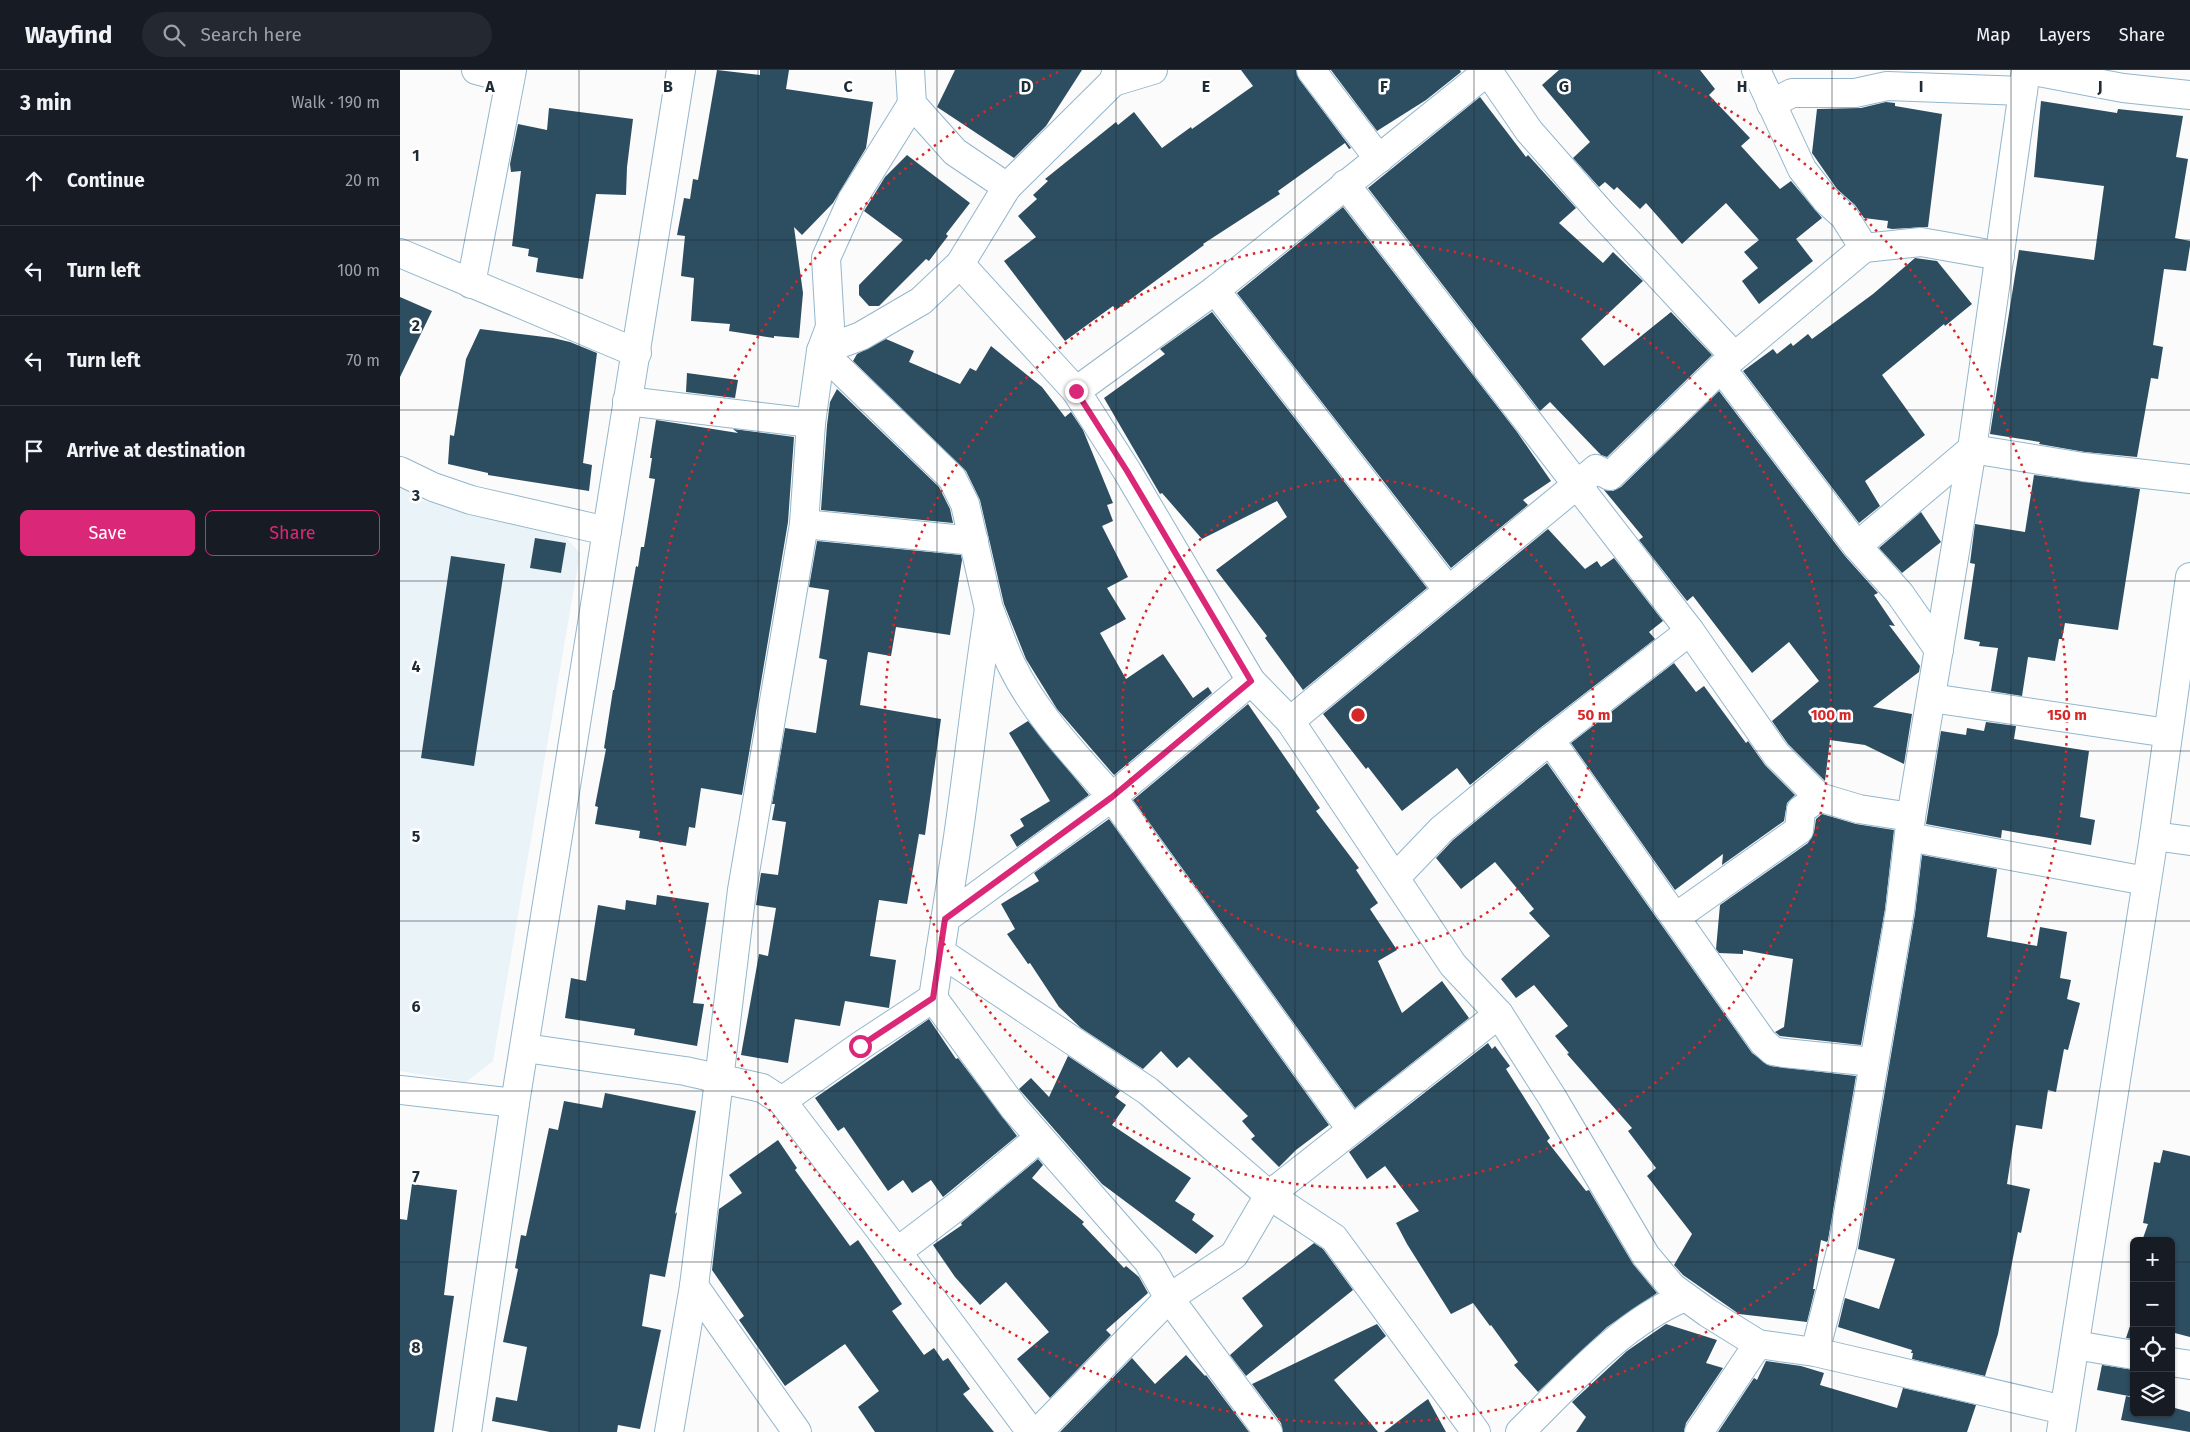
<!DOCTYPE html>
<html lang="en">
<head>
<meta charset="utf-8">
<style>
	:root { --surface:#171b24; --page:#242831; --text:#f1f3f6; --muted:#9ea1a6; --line:#363941; --accent:#db2777 }
	body { margin:0; font-family:"Fira Sans",sans-serif; background:var(--page); color:var(--text) }
	.controls { position:absolute; right:15px; bottom:15px; display:grid; overflow:hidden; border-radius:8px; box-shadow:0 1px 4px #0004 }
	.controls button { width:45px; height:45px; display:grid; place-items:center; padding:0; border:0; border-bottom:1px solid var(--line); background:var(--surface); color:var(--text); font:25px sans-serif }
	.stop { position:absolute; width:15px; height:15px; margin:-11px; border:4px solid #db2777; border-radius:50%; background:#fff }
	.stop.end { background:#db2777; border-color:#fff; box-shadow:0 1px 5px #0008 }
	.list { margin:0; padding:0; list-style:none }
	h2 { display:flex; justify-content:space-between; align-items:center; height:65px; margin:0; padding:0 20px; font-size:21px }
	h2 small { font-size:16px; font-weight:400; color:var(--muted) }
	.list li { display:grid; grid-template-columns:32px 1fr auto; gap:15px; align-items:center; box-sizing:border-box; height:90px; padding:0 20px; border-top:1px solid var(--line) }
	.list b { display:block; font-size:19px; white-space:nowrap }
	.list em { font-size:16px; font-style:normal; color:var(--muted) }
	.actions { display:flex; gap:10px; padding:15px 20px }
	.actions a { flex:1; padding:11px 0; border:1px solid var(--accent); border-radius:8px; text-align:center; font-size:18px; color:var(--accent) }
	.actions .main { background:var(--accent); color:#fff }
	.icon { flex:none; width:28px; height:28px; fill:none; stroke:currentColor; stroke-width:2; stroke-linecap:round; stroke-linejoin:round }
	.map { position:relative; flex:none; width:1790px; height:1362px; overflow:hidden }
	header { display:flex; align-items:center; gap:30px; box-sizing:border-box; height:70px; padding:0 25px; background:var(--surface); border-bottom:1px solid var(--line) }
	header strong { font-size:24px }
	nav { display:flex; gap:28px; margin-inline-start:auto; font-size:18px }
	.search { width:350px; height:45px; background:var(--page); display:flex; align-items:center; gap:12px; box-sizing:border-box; padding:0 18px; border-radius:28px; color:var(--muted); font-size:19px }
	main { display:flex }
	aside { flex:1; background:var(--surface) }
	.map>svg:first-child { display:block }
</style>
</head>
<body>
<header>
<strong>Wayfind</strong>
<div class="search"><svg class="icon" aria-label="search" viewBox="0 0 24 24"><circle cx="10" cy="10" r="6"/><path d="M15 15l6 6"/></svg>Search here</div>
<nav><a>Map</a><a>Layers</a><a>Share</a></nav>
</header>
<main>
<aside>
<h2>3 min<small>Walk · 190 m</small></h2>
<ul class="list">
<li><svg class="icon" aria-label="ahead" viewBox="0 0 24 24"><path d="M12 20V5M6 11l6-6 6 6"/></svg><div><b>Continue</b></div><em>20 m</em></li>
<li><svg class="icon" aria-label="left" viewBox="0 0 24 24"><path d="M17 20v-9H6M10 6l-5 5 5 5"/></svg><div><b>Turn left</b></div><em>100 m</em></li>
<li><svg class="icon" aria-label="left" viewBox="0 0 24 24"><path d="M17 20v-9H6M10 6l-5 5 5 5"/></svg><div><b>Turn left</b></div><em>70 m</em></li>
<li><svg class="icon" aria-label="arrive" viewBox="0 0 24 24"><path d="M6 21V4h12l-3 4 3 4H6"/></svg><div><b>Arrive at destination</b></div></li>
</ul>
<div class="actions"><a class="main">Save</a><a>Share</a></div>
</aside>
<div class="map">
<svg width="1790" height="1362" viewBox="0 0 1790 1362">
	<rect width="100%" height="100%" fill="#fbfbfb"/>
	<polygon fill="#eaf3f8" points="0,418 24,431 151,452 180,483 93,991 66,1012 0,1001"/>
	<g fill="#2d4d60">
		<polygon points="317,0 360,5 360,0 389,0 386,19 473,32 466,78 433,133 402,165 394,157 403,223 399,268 374,266 374,268 329,261 330,254 291,251 294,208 281,206 285,166 277,165 284,128 290,129 293,109 298,110"/>
		<polygon points="555,0 682,0 646,56 614,88 537,37"/>
		<polygon points="841,0 896,0 899,9 951,78 949,79 945,73 878,121 880,124 803,174 804,175 716,240 713,236 665,271 604,191 636,167 618,146 637,129 633,125 648,111 645,109 716,52 718,55 734,42 762,78 791,57 792,59 853,16"/>
		<polygon points="931,0 1060,0 1061,2 1026,30 977,61"/>
		<polygon points="1159,0 1300,0 1315,19 1309,25 1350,68 1341,76 1380,119 1391,111 1422,148 1396,169 1413,191 1359,234 1342,211 1358,198 1344,182 1359,170 1326,133 1282,174 1246,133 1240,139 1217,117 1214,120 1205,112 1199,117 1173,88 1190,72 1142,15"/>
		<polygon points="1080,27 1126,87 1128,85 1176,138 1159,153 1203,193 1213,182 1243,211 1181,269 1204,296 1271,242 1312,285 1207,387 1201,385 1150,332 1140,341 968,118"/>
		<polygon points="1641,31 1717,43 1718,39 1783,46 1776,87 1788,89 1775,168 1790,171 1790,176 1786,201 1764,199 1753,275 1763,277 1758,309 1751,308 1737,387 1685,382 1639,374 1640,372 1590,364 1619,180 1694,190 1704,116 1634,107"/>
		<polygon points="1486,32 1495,33 1495,36 1542,44 1528,157 1492,159 1487,158 1488,151 1464,148 1455,135 1437,119 1412,83 1417,39 1461,38"/>
		<polygon points="149,38 233,49 227,97 226,125 196,124 183,209 136,202 138,188 128,186 129,179 112,176 121,101 111,102 110,94 118,54 147,60"/>
		<polygon points="507,85 570,133 546,164 548,166 529,191 526,189 479,236 469,236 459,225 459,215 503,170 464,141 485,107"/>
		<polygon points="943,137 1117,362 1151,411 1123,430 1128,435 1051,498 837,223"/>
		<polygon points="1515,188 1537,191 1572,234 1545,256 1544,254 1482,305 1525,365 1465,411 1480,436 1459,453 1343,301 1373,279 1377,284 1391,273 1393,276 1408,264 1412,269 1473,224"/>
		<polygon points="0,227 32,241 0,307"/>
		<polygon points="812,242 1027,518 903,620 865,568 867,566 816,500 887,447 877,431 802,469 762,423 760,424 704,328 765,284 760,279"/>
		<polygon points="80,259 153,268 170,272 197,283 183,393 192,395 189,421 88,405 88,403 48,394 50,365 54,366 66,289"/>
		<polygon points="486,269 514,281 509,292 560,314 570,298 576,301 591,276 642,317 665,347 671,342 683,360 713,433 707,435 713,451 702,456 728,507 707,518 726,549 700,563 726,609 763,584 793,628 808,617 812,623 714,705 657,639 626,589 604,534 580,430 566,401 453,291 457,284"/>
		<polygon points="287,303 338,310 335,328 286,322"/>
		<polygon points="437,319 539,417 550,439 553,453 421,440 427,355 430,332"/>
		<polygon points="1319,321 1445,486 1478,523 1474,525 1495,556 1489,555 1520,596 1519,602 1473,637 1512,644 1504,694 1465,675 1430,670 1425,711 1388,674 1372,651 1419,611 1389,572 1352,603 1293,526 1287,531 1239,470 1243,467 1204,420 1213,421 1221,417"/>
		<polygon points="256,350 338,363 333,359 394,367 388,452 342,725 301,718 295,758 289,757 286,776 239,768 240,761 195,754 198,737 195,736 206,679 204,678 213,620 214,620 236,496 238,497 241,477 244,477 255,409 249,408 252,388 250,388"/>
		<polygon points="1634,405 1740,419 1718,560 1665,553 1662,569 1659,569 1655,591 1628,587 1622,626 1591,621 1598,578 1579,576 1580,572 1564,569 1575,494 1570,493 1575,454 1625,462"/>
		<polygon points="1521,442 1541,472 1502,503 1479,478"/>
		<polygon points="1148,459 1185,499 1197,491 1201,497 1214,488 1263,551 1249,562 1255,569 1140,658 1070,715 1057,698 1002,741 968,697 966,699 923,644"/>
		<polygon points="135,468 166,473 161,503 130,498"/>
		<polygon points="417,471 561,485 562,490 550,565 496,557 491,586 468,582 460,635 541,649 525,765 519,764 507,834 479,830 470,886 496,890 489,938 445,931 440,956 395,949 388,993 341,985 359,884 368,886 376,838 356,835 361,803 378,805 386,752 372,750 375,734 372,734 385,658 416,663 427,590 419,588 429,520 409,517"/>
		<polygon points="51,486 105,494 74,696 21,688"/>
		<polygon points="1274,593 1296,622 1304,616 1346,673 1348,671 1365,695 1395,725 1387,733 1384,751 1322,795 1323,784 1275,820 1171,673"/>
		<polygon points="848,634 920,738 916,741 959,798 956,800 978,833 970,839 997,880 978,891 1002,943 1042,911 1069,948 955,1038 733,730"/>
		<polygon points="628,651 689,725 617,777 610,765 624,756 620,749 650,731 609,663"/>
		<polygon points="1586,652 1616,656 1614,669 1689,681 1680,747 1695,750 1691,775 1602,760 1601,768 1526,754 1541,661 1566,665 1567,658 1584,661"/>
		<polygon points="1147,693 1352,983 1370,996 1456,1006 1428,1170 1427,1172 1421,1170 1413,1219 1415,1219 1407,1252 1339,1244 1283,1205 1274,1195 1292,1164 1247,1106 1256,1098 1228,1061 1232,1058 1167,984 1169,983 1155,966 1168,956 1134,915 1116,928 1101,909 1150,866 1129,843 1134,839 1095,792 1061,819 1036,788 1053,770"/>
		<polygon points="1422,744 1456,754 1494,760 1485,839 1461,975 1380,966 1375,962 1384,957 1393,889 1343,880 1343,884 1319,883 1316,879 1320,835 1408,773 1414,762 1416,749"/>
		<polygon points="709,749 929,1055 896,1080 879,1097 851,1069 855,1066 842,1051 848,1046 789,987 777,998 761,981 743,999 681,958 659,937 630,893 628,894 607,864 615,859 601,834 639,811 634,803"/>
		<polygon points="1522,785 1597,799 1587,867 1637,876 1640,857 1667,862 1660,908 1671,910 1667,929 1680,933 1668,980 1664,979 1656,1022 1648,1020 1642,1059 1616,1055 1607,1114 1630,1119 1621,1163 1618,1162 1598,1264 1585,1306 1512,1289 1513,1283 1511,1283 1512,1280 1438,1257 1445,1228 1479,1239 1495,1189 1458,1179 1515,844"/>
		<polygon points="257,825 309,833 293,933 304,934 297,976 234,965 235,959 165,948 171,908 186,911 198,835 225,840 226,830 256,835"/>
		<polygon points="529,949 556,989 558,988 617,1066 543,1127 531,1110 512,1123 503,1110 488,1121 444,1057 438,1061 415,1028"/>
		<polygon points="1088,973 1092,979 1095,976 1110,996 1106,999 1150,1068 1147,1071 1186,1121 1189,1120 1233,1194 1257,1223 1207,1257 1138,1322 1114,1295 1118,1292 1091,1255 1090,1256 1073,1233 1051,1244 1007,1174 996,1153 1019,1141 985,1096 967,1109 949,1082"/>
		<polygon points="668,986 720,1021 715,1027 726,1035 712,1055 791,1108 775,1131 795,1144 792,1150 814,1166 796,1184 702,1114 619,1019 631,1008 649,1027"/>
		<polygon points="205,1023 296,1041 275,1144 277,1142 265,1207 250,1204 242,1256 261,1260 240,1359 218,1355 217,1362 150,1362 92,1351 96,1327 117,1331 127,1277 103,1272 118,1199 115,1198 121,1165 126,1166 149,1058 158,1060 164,1031 202,1038"/>
		<polygon points="378,1070 397,1098 395,1100 450,1176 458,1170 502,1234 492,1241 524,1285 534,1278 543,1291 548,1288 570,1319 563,1324 594,1362 475,1362 458,1337 479,1321 445,1274 385,1316 339,1250 344,1246 312,1200 319,1139 342,1123 329,1105"/>
		<polygon points="1763,1080 1790,1086 1790,1267 1771,1262 1771,1171 1742,1171 1748,1154 1743,1153 1754,1092 1760,1093"/>
		<polygon points="638,1089 643,1095 632,1108 684,1152 682,1154 724,1198 726,1196 739,1207 748,1223 706,1260 711,1265 650,1328 617,1289 649,1262 606,1212 580,1235 555,1207 533,1175 562,1155 561,1153"/>
		<polygon points="12,1114 57,1120 44,1225 54,1226 34,1362 0,1362 0,1149 7,1150"/>
		<polygon points="914,1173 923,1179 953,1220 846,1306 830,1285 863,1256 842,1228"/>
		<polygon points="1734,1244 1734,1269 1726,1268"/>
		<polygon points="977,1254 986,1266 934,1310 978,1362 883,1362 881,1353 852,1314"/>
		<polygon points="1266,1254 1317,1270 1306,1293 1323,1298 1286,1353 1284,1362 1176,1362 1186,1347 1172,1332 1227,1281"/>
		<polygon points="786,1285 805,1306 806,1305 849,1362 660,1362 732,1288 755,1314"/>
		<polygon points="1366,1291 1401,1296 1424,1303 1420,1315 1497,1338 1503,1318 1576,1335 1567,1362 1318,1362 1354,1308 1357,1310"/>
		<polygon points="1702,1295 1734,1300 1734,1327 1697,1320"/>
		<polygon points="1726,1326 1734,1328 1734,1343 1771,1343 1771,1337 1790,1342 1790,1362 1721,1350"/>
		<polygon points="1028,1329 1046,1362 984,1362 1017,1337"/>
	</g>
	<g fill="none" stroke-linecap="round" stroke-linejoin="round">
		<g stroke="#93b6cc" stroke-width="30">
			<g id="minor">
				<polyline points="76,0 110,9"/>
				<polyline points="510,0 512,34 555,82 607,117"/>
				<polyline points="911,0 979,89"/>
				<polyline points="1356,0 1402,99 1426,130 1444,146 1464,178 1521,172 1600,186"/>
				<polyline points="1628,0 1723,18 1790,25"/>
				<polyline points="1088,1 1129,61 1201,143 1334,286"/>
				<polyline points="713,12 753,0"/>
				<polyline points="512,34 452,130 426,188 430,257 421,281 552,408 565,434 589,539"/>
				<polyline points="1371,34 1392,23 1455,23 1487,16 1623,21"/>
				<polyline points="945,114 1290,561 1376,684 1419,727 1459,739 1511,747"/>
				<polyline points="0,183 237,283"/>
				<polyline points="560,194 676,321 727,401 851,611 890,651 1053,895 1099,944 1152,1027 1246,1186 1272,1217 1308,1243 1358,1274 1415,1282 1664,1340"/>
				<polyline points="71,214 112,0"/>
				<polyline points="815,220 1048,520"/>
				<polyline points="1321,298 1457,476 1500,524 1539,580"/>
				<polyline points="676,321 815,220 1089,0"/>
				<polyline points="227,331 411,353"/>
				<polyline points="0,401 33,417 71,430 207,461"/>
				<polyline points="404,454 574,471"/>
				<polyline points="1457,476 1572,379 1683,397 1790,409"/>
				<polyline points="851,611 712,727 951,1059"/>
				<polyline points="1531,628 1768,663"/>
				<polyline points="890,651 1196,399 1210,406 1321,298 1464,178"/>
				<polyline points="1150,670 1363,972 1373,981 1384,983 1474,992"/>
				<polyline points="1754,766 1790,771"/>
				<polyline points="1509,767 1746,811"/>
				<polyline points="995,808 1042,759 1150,670 1290,561"/>
				<polyline points="1276,847 1399,760 1401,740 1419,727"/>
				<polyline points="540,882 748,1021 869,1125 934,1168 1076,1362"/>
				<polyline points="533,928 614,1038 748,1191 769,1228 868,1362"/>
				<polyline points="125,978 285,1001 362,1018 382,1031 497,1182 631,1362"/>
				<polyline points="0,1020 115,1033"/>
				<path d="M 382,1031 L 460,976 L 533,928 C 541,875 550,821 558,767 C 569,691 577,615 589,539 C 597,558 603,578 612,596 C 636,645 676,686 712,727 L 545,849"/>
				<polyline points="497,1182 560,1134 639,1068"/>
				<polyline points="294,1216 397,1362"/>
				<polyline points="1675,1275 1734,1285"/>
				<polyline points="1415,1282 1443,1173 1500,841 1511,747 1572,379 1626,0"/>
				<polyline points="1771,1292 1790,1295"/>
				<polyline points="67,1362 115,1033 281,0"/>
				<polyline points="269,1362 294,1216 342,820 404,454 411,353 421,281 461,266 521,231 560,194 607,117 713,12 717,0"/>
				<polyline points="638,1362 769,1228 834,1185 869,1125 1099,944"/>
				<path d="M 1120,1362 C 1169,1314 1221,1253 1285,1227"/>
				<polyline points="1299,1362 1358,1274"/>
				<polyline points="1661,1362 1754,766 1790,507"/>
			</g>
		</g>
		<use href="#minor" stroke="#fff" stroke-width="28"/>
	</g>
	<g fill="none" stroke-linecap="round" stroke-linejoin="round">
		<polyline stroke="#db2777" stroke-width="6" points="460,976 533,928 545,849 712,727 851,611 727,401 676,321"/>
	</g>
	<path fill="none" stroke="#1e2c35" stroke-width="1" stroke-opacity="0.55" d="M 179,0 L 179,1362M 358,0 L 358,1362M 537,0 L 537,1362M 716,0 L 716,1362M 895,0 L 895,1362M 1074,0 L 1074,1362M 1253,0 L 1253,1362M 1432,0 L 1432,1362M 1611,0 L 1611,1362M 0,170 L 1790,170M 0,340 L 1790,340M 0,511 L 1790,511M 0,681 L 1790,681M 0,851 L 1790,851M 0,1021 L 1790,1021M 0,1192 L 1734,1192M 1771,1192 L 1790,1192"/>
	<g fill="none" stroke="#d62828" stroke-width="2.5" stroke-dasharray="2.5 5">
		<circle cx="958" cy="645" r="236"/>
		<circle cx="958" cy="645" r="473"/>
		<path d="M1258 2A709 709 0 1 1 658 2"/>
	</g>
	<g font-size="16" text-anchor="middle" font-weight="bold" fill="#1e2c35" stroke="#fff" stroke-width="5" stroke-linejoin="round" paint-order="stroke">
		<text x="90" y="22">A</text>
		<text x="268" y="22">B</text>
		<text x="448" y="22">C</text>
		<text x="626" y="22">D</text>
		<text x="806" y="22">E</text>
		<text x="984" y="22">F</text>
		<text x="1164" y="22">G</text>
		<text x="1342" y="22">H</text>
		<text x="1521" y="22">I</text>
		<text x="1700" y="22">J</text>
		<text x="16" y="91">1</text>
		<text x="16" y="261">2</text>
		<text x="16" y="431">3</text>
		<text x="16" y="602">4</text>
		<text x="16" y="772">5</text>
		<text x="16" y="942">6</text>
		<text x="16" y="1112">7</text>
		<text x="16" y="1283">8</text>
	</g>
	<circle cx="958" cy="645" r="8" fill="#d62828" stroke="#fff" stroke-width="2.5"/>
	<g font-size="15" text-anchor="middle" font-weight="bold" fill="#d62828" stroke="#fff" stroke-width="5" stroke-linejoin="round" paint-order="stroke">
		<text x="1194" y="650">50 m</text>
		<text x="1431" y="650">100 m</text>
		<text x="1667" y="650">150 m</text>
	</g>
</svg>
<div class="controls">
<button>+</button>
<button>−</button>
<button><svg class="icon" aria-label="locate" viewBox="0 0 24 24"><circle cx="12" cy="12" r="6"/><path d="M12 2v4M12 18v4M2 12h4M18 12h4"/></svg></button>
<button><svg class="icon" aria-label="layers" viewBox="0 0 24 24"><path d="M12 4l9 5-9 5-9-5zM3 14l9 5 9-5"/></svg></button>
</div>
<div class="stop" style="left:460px;top:976px"></div>
<div class="stop end" style="left:676px;top:321px"></div>
</div>
</main>
</body>
</html>
